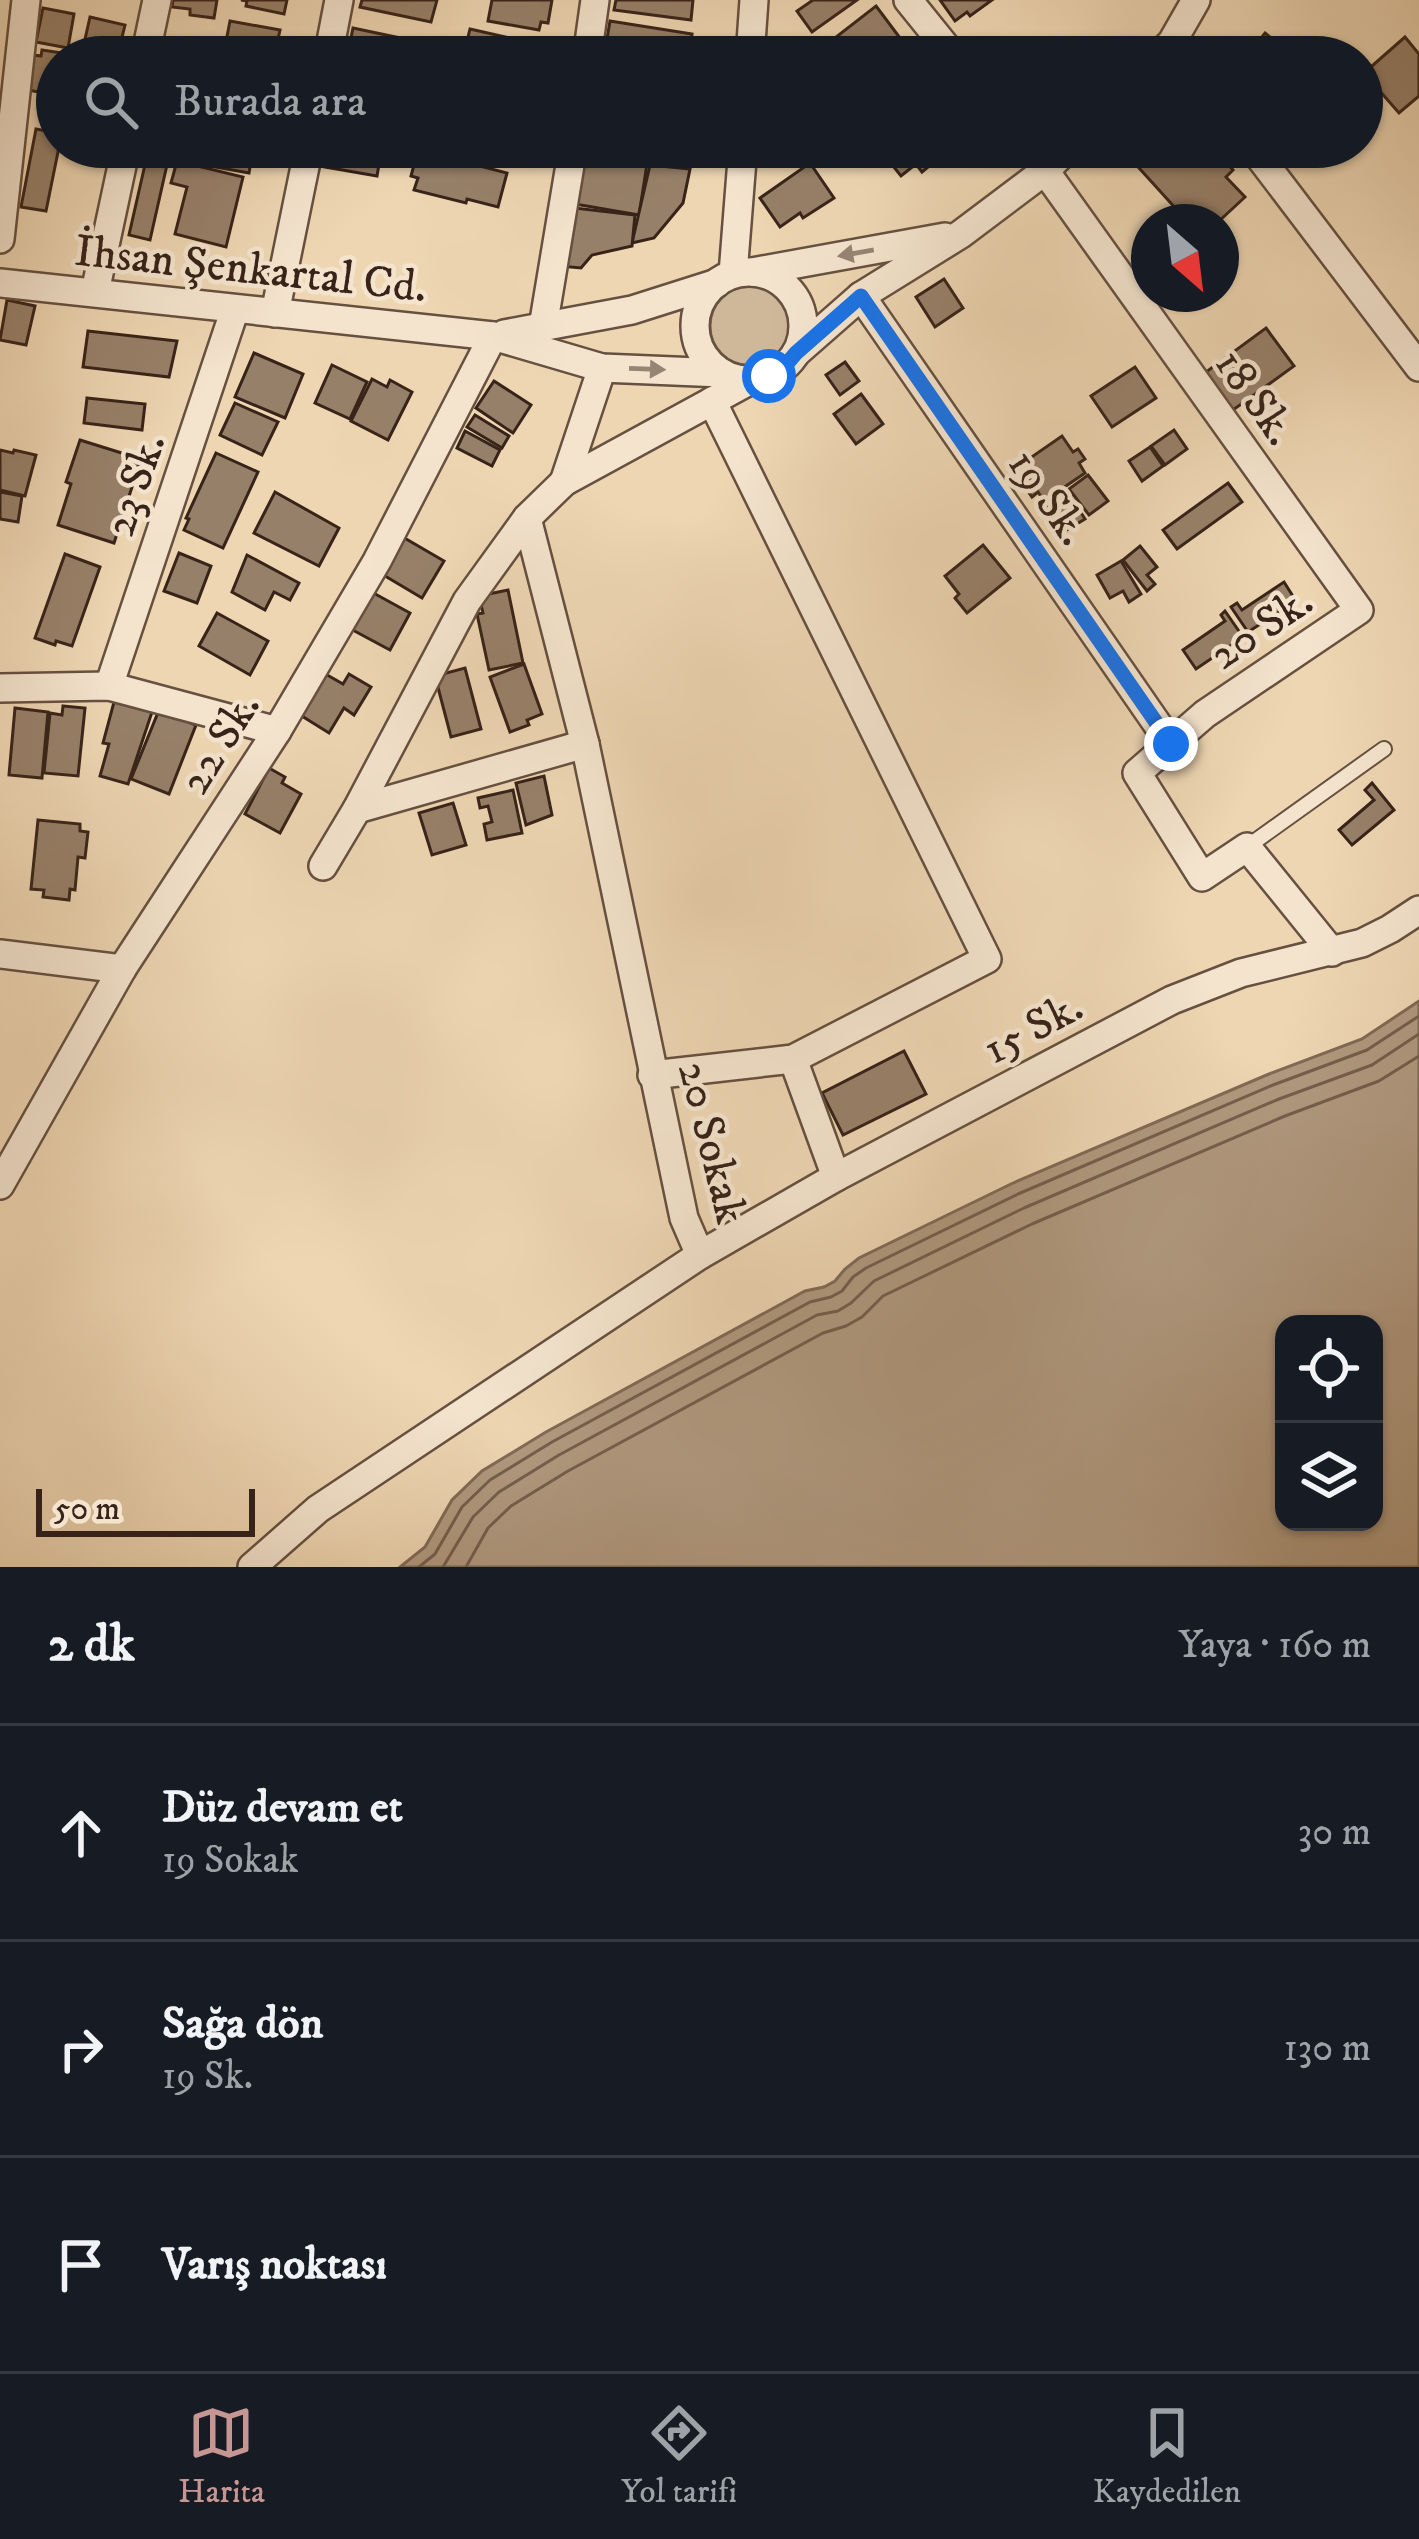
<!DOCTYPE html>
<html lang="tr">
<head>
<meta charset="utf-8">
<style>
	:root { --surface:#171b24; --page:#20242c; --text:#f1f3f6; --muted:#9ea1a6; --line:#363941; --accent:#c59692 }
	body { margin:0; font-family:"IM FELL DW Pica",serif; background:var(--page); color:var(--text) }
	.controls { position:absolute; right:36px; bottom:36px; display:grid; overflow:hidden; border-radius:24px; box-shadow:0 3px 9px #0004 }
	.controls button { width:108px; height:108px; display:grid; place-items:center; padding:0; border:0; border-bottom:3px solid var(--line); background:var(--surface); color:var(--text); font:60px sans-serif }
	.compass { position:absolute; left:1131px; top:204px; width:108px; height:108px; border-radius:50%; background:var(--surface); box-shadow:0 3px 9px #0004; rotate:152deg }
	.scale { position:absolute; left:36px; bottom:30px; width:219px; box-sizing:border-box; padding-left:12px; border:6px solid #382319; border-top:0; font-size:33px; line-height:42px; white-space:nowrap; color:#382319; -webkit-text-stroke:9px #f4e4ce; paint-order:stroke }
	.stop { position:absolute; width:36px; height:36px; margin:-27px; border:9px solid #1a73e8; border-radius:50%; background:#fff }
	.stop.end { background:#1a73e8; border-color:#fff; box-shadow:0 3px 12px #0008 }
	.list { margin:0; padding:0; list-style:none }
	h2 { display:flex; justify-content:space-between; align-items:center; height:156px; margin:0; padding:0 48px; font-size:51px }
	h2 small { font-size:39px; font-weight:400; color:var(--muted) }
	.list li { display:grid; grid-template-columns:78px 1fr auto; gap:36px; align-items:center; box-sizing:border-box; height:216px; padding:0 48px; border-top:3px solid var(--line) }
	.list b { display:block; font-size:45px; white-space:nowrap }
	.list p { margin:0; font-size:39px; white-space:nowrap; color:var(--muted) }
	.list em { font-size:39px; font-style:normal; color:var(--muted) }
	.icon { flex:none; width:66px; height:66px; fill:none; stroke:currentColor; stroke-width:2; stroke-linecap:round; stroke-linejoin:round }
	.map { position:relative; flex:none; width:1419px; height:1567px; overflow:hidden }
	.search { position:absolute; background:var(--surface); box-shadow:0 3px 9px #0004; left:36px; right:36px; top:36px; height:132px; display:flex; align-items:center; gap:30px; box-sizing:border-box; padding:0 42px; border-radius:66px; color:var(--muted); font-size:45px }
	.sheet { height:804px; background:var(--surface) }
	nav { display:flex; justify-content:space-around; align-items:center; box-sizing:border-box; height:168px; border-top:3px solid var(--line); background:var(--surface); font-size:33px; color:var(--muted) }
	nav a { display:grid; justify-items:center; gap:6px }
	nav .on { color:var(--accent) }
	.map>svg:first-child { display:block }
</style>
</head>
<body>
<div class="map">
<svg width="1419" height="1567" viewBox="0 0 1419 1567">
	<rect width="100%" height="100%" fill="#eed6b3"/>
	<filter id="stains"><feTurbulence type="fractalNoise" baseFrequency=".00167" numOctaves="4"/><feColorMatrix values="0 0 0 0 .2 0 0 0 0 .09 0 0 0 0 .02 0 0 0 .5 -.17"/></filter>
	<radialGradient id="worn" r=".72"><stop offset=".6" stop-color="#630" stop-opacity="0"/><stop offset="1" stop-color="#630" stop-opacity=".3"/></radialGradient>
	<circle fill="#cfb899" stroke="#846e59" stroke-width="3" cx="750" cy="326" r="40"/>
	<path fill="#b0997f" stroke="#806a56" stroke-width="3" fill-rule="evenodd" d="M 1419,1001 L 1419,1567 L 400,1567 L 425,1547 L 452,1500 L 482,1471 L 546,1432 L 805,1291 L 824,1287 L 835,1281 L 845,1269 L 859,1258 L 1013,1183 L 1269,1074 L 1362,1039 ZM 1284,1324 L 1374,1324 L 1374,1522 L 1284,1522 Z"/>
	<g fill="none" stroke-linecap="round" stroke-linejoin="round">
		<g stroke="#745e4c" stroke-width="3">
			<polyline points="419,1567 435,1554 462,1507 490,1480 552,1442 810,1302 831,1297 842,1291 853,1277 866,1268 1018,1194 1273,1085 1367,1050 1419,1016"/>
			<polyline points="443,1567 473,1517 499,1492 559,1455 817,1315 838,1311 851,1303 874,1281 1024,1208 1279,1099 1372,1065 1419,1034"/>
			<polyline points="466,1567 488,1528 511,1506 568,1471 823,1333 846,1326 862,1317 883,1296 1032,1224 1285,1116 1379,1081 1419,1056"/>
		</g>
	</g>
	<g fill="#978069" stroke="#382319" stroke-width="3">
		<polygon points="173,0 217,0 214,18 190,15 190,9 172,7"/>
		<polygon points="241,0 287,0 284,14 246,6 247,1"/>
		<polygon points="362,0 437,0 431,22 360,7"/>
		<polygon points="492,0 552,0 548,23 541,22 539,30 488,21"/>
		<polygon points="616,0 693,0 691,20 614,10"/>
		<polygon points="813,0 857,0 812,32 797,11"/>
		<polygon points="940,0 992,0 970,16 967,12 955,21"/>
		<polygon points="876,6 906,46 891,57 822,57 818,51"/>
		<polygon points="43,8 74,14 68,48 36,42"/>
		<polygon points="90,17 125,25 117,57 81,57"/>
		<polygon points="230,21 280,30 274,57 223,57"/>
		<polygon points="610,21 692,34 689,57 604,57"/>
		<polygon points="353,28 405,39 401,57 347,57"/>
		<polygon points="470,29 541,45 538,57 463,57"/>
		<polygon points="1265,33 1295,57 1246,57"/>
		<polygon points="1405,37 1419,54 1419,96 1399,113 1364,73"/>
		<polygon points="165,40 204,45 202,57 163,57"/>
		<polygon points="42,50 62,53 61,57 57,57 57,95 27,90 33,55 41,56"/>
		<polygon points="36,129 57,133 59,147 46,211 21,207"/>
		<polygon points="149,147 171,147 150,240 129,235"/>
		<polygon points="202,147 253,147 249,173 199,164"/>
		<polygon points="328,147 382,147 377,176 325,167"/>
		<polygon points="906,147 952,147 922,172 916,164 901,176 889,161"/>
		<polygon points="1120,147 1199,147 1208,156 1215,150 1233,170 1226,177 1245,197 1218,222 1188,222"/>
		<polygon points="418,150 507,173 498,207 467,199 466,203 414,190 418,178 411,176"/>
		<polygon points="578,152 647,164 639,215 569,203"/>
		<polygon points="177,161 243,177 226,247 175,234 187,187 171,183"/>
		<polygon points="810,163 834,198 803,218 800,213 780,227 760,198"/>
		<polygon points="650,165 690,169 683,203 654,238 632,243"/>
		<polygon points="566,207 635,215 632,246 592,255 581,268 559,266"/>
		<polygon points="944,279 963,308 935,327 916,297"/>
		<polygon points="7,300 35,306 26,345 0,340"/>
		<polygon points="1266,328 1294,366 1233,410 1206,372"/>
		<polygon points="88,331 177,341 169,377 83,367"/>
		<polygon points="254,353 303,374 285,418 235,397"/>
		<polygon points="845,362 859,381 840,395 826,375"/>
		<polygon points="332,365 367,382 350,419 315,403"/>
		<polygon points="1135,367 1156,398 1112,427 1091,396"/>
		<polygon points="372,379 387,387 390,380 412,392 388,440 351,421"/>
		<polygon points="494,381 531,405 513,433 476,408"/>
		<polygon points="861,394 883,424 856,444 834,414"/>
		<polygon points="87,398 145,404 142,430 84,423"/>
		<polygon points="235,403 278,422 262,455 220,435"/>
		<polygon points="475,415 509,436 502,448 467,427"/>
		<polygon points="1174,430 1187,449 1165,465 1151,446"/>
		<polygon points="465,431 500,450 492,466 457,448"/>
		<polygon points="1062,436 1073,452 1078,449 1085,459 1079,463 1085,473 1044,501 1038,492 1032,497 1025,487 1032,482 1020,465"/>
		<polygon points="80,440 141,459 114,543 58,525 71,484 66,482"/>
		<polygon points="1150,447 1163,466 1142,481 1129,461"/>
		<polygon points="0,450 13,453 14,450 36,455 25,496 0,490"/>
		<polygon points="216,453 258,472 223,548 184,530 189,519 186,518"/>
		<polygon points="1088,475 1108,501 1089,515 1069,489"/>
		<polygon points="1228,483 1242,502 1177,549 1163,530"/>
		<polygon points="1067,491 1085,519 1065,531 1047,504"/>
		<polygon points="0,492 22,496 18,522 0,519"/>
		<polygon points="275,492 339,528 319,566 254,533"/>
		<polygon points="401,536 444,561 422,598 380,573"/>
		<polygon points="983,545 1010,578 967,613 955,598 959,594 945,576"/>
		<polygon points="1140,546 1157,567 1147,575 1155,584 1147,591 1123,560"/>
		<polygon points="179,553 211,566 197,603 164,591"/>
		<polygon points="65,554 100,567 72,646 56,641 55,645 35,638"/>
		<polygon points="247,555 299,583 290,600 274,592 265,610 232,592"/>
		<polygon points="1121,561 1141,594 1129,602 1123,591 1110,598 1097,575"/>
		<polygon points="1284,582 1296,601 1248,632 1231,607 1237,603 1242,610"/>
		<polygon points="368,590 410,613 390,650 347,627"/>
		<polygon points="508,590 523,663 489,670 477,614 483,613 479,596"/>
		<polygon points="1225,611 1243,637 1196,669 1183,650 1225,621 1221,615"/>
		<polygon points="217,613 268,641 250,675 199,646"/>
		<polygon points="524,664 542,714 527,720 529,725 510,732 490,677"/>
		<polygon points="465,668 481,729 451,737 435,676"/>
		<polygon points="322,672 343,684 349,674 371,687 354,715 344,708 329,733 297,713"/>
		<polygon points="114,702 152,712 128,784 100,776 109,744 103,743"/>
		<polygon points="63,706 85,708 78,776 44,773 50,713 62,715"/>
		<polygon points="15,708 48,712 42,778 9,775"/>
		<polygon points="159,710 196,725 169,794 131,779"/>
		<polygon points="269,768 285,777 282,783 301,794 280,833 245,814"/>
		<polygon points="544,776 552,815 526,825 516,783"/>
		<polygon points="1372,783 1394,810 1352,845 1339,830 1374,800 1365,790"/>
		<polygon points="513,790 522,833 487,840 484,824 492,822 488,806 480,808 478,798"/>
		<polygon points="453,803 466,845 432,855 419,813"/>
		<polygon points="38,820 80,824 80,831 88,832 85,858 78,857 75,890 70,889 69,900 43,897 44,890 31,889"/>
		<polygon points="904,1051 926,1094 843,1135 822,1093"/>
	</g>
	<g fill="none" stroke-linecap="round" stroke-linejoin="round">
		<g stroke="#665040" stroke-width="18">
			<polyline id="service" points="1247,847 1384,749"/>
		</g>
		<g stroke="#665040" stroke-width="32">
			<g id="minor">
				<polyline points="908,0 954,57"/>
				<polyline points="145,57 157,0"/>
				<polyline points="328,57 339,0"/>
				<polyline points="587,57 595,0"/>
				<polyline points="750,57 754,0"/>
				<polyline points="1157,57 1172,42 1196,0"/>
				<polyline points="1028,147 1359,610 1205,714 1137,773 1202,877 1247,847 1332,952"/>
				<polyline points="1252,147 1419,367"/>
				<polyline points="0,239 26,0"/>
				<polyline points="752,272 945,237"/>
				<circle cx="749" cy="326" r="54"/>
				<polyline points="733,274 743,147"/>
				<polyline points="0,283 493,336 602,368 722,373"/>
				<polyline points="95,292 126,147"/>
				<polyline points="861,296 1171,744"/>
				<polyline points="275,313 309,147"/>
				<polyline points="543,327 573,147"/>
				<polyline points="504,334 632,310 717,283"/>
				<polyline points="796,353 861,296 961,234 1046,170 1069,147"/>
				<polyline points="564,482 602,368"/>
				<polyline points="109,686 235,309"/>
				<polyline points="0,688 109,686 277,731"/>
				<polyline points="357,809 585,744"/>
				<polyline points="323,866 357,809 467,601 527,518 564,482 751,380"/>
				<polyline points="0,954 122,969"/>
				<polyline points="793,1059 836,1177"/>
				<polyline points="652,1075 793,1059 987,959 712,401"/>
				<polyline points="0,1185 122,969 277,731 377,561 493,336"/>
				<polyline points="700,1255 836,1177 1172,1000 1241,973 1362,943 1390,929 1419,910"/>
				<polyline points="252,1567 318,1509 700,1255 684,1218 585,744 527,518"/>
			</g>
		</g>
		<use href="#service" stroke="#f4e4ce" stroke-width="14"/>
		<use href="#minor" stroke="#f4e4ce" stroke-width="27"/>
	</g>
	<defs><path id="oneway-solid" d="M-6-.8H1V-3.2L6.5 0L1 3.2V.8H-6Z" transform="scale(3)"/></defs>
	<g fill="#968474">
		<use href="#oneway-solid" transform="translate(856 253) rotate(170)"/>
		<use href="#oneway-solid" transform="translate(647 369) rotate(2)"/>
	</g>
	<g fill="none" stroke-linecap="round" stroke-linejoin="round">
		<polyline stroke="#1a73e8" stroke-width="15" points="769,376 784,367 796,353 861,296 1171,744"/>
	</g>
	<g text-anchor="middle" stroke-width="9" stroke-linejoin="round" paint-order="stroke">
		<g font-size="45" fill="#382319" stroke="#f4e4ce">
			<text transform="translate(251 267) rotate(6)" y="16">İhsan Şenkartal Cd.</text>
			<text transform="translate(1257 396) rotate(55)" y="16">18 Sk.</text>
			<text transform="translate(133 484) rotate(-71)" y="16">23 Sk.</text>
			<text transform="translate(1050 496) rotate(55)" y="16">19 Sk.</text>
			<text transform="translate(1260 626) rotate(-34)" y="16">20 Sk.</text>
			<text transform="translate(218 742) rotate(-58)" y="16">22 Sk.</text>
			<text transform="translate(1032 1026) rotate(-28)" y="16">15 Sk.</text>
			<text transform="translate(714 1142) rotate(76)" y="16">20 Sokak</text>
		</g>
	</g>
	<rect width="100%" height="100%" filter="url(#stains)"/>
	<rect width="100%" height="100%" fill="url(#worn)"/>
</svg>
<div class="controls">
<button><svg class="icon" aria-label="locate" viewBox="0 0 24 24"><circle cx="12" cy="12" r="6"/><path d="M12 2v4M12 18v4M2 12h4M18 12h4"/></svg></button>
<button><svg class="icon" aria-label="layers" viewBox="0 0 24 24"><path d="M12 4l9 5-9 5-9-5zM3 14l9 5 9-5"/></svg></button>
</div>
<svg class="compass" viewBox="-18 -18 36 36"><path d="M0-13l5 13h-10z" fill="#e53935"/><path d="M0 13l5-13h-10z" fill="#9ea1a6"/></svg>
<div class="scale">50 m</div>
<div class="stop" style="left:769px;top:376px"></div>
<div class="stop end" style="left:1171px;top:744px"></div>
<div class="search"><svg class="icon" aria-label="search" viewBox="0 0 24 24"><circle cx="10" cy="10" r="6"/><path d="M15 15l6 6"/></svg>Burada ara</div>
</div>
<section class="sheet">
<h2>2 dk<small>Yaya · 160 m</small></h2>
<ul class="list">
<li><svg class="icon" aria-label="ahead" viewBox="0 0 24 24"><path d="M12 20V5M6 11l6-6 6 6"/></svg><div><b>Düz devam et</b><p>19 Sokak</p></div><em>30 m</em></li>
<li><svg class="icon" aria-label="right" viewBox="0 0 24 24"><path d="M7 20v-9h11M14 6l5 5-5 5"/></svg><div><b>Sağa dön</b><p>19 Sk.</p></div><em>130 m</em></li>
<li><svg class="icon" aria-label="arrive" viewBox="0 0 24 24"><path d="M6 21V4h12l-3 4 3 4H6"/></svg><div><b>Varış noktası</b></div></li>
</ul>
</section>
<nav>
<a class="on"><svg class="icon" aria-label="map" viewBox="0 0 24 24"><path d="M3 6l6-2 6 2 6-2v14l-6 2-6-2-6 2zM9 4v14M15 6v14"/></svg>Harita</a>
<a><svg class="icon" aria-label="directions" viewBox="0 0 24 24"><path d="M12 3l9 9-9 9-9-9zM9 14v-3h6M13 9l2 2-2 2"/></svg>Yol tarifi</a>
<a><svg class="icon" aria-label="saved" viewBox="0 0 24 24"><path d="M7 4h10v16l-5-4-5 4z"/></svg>Kaydedilen</a>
</nav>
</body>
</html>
